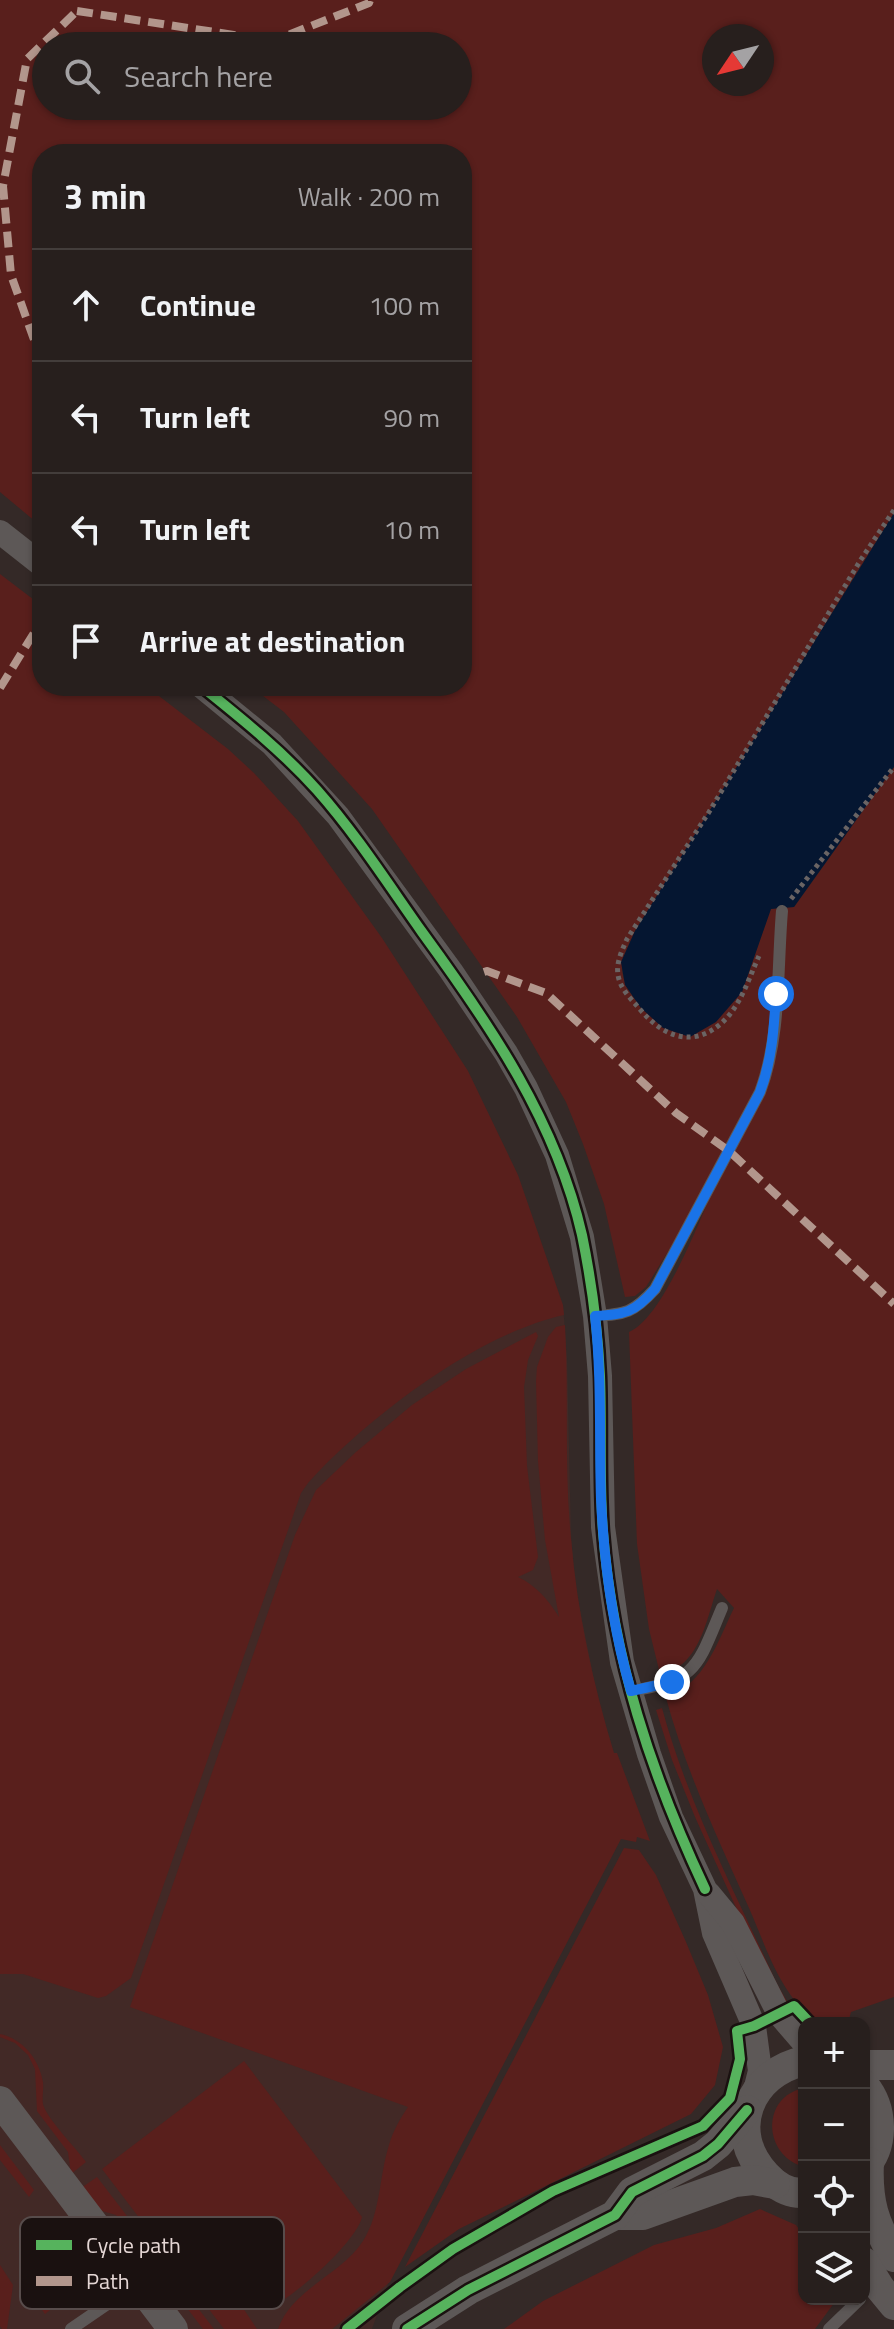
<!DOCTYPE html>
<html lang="en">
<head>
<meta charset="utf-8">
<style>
	:root { --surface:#271f1d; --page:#332c2a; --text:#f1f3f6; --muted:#a4a2a4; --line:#433d3b }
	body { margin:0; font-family:"Titillium Web",sans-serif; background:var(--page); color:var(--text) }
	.controls { position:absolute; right:24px; bottom:24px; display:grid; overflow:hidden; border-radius:16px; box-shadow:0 2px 6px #0004 }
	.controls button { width:72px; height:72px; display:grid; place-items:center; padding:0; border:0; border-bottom:2px solid var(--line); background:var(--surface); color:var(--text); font:40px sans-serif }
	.compass { position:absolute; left:702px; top:24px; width:72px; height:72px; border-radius:50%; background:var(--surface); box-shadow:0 2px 6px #0004; rotate:235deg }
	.stop { position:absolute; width:24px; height:24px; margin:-18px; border:6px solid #1a73e8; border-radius:50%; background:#fff }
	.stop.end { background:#1a73e8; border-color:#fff; box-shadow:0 2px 8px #0008 }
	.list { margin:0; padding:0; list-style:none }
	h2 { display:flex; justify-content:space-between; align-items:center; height:104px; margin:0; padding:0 32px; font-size:34px }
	h2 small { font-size:26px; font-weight:400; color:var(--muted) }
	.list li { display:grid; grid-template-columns:52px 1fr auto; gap:24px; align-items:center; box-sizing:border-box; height:112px; padding:0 32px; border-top:2px solid var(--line) }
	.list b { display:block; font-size:30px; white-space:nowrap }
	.list em { font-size:26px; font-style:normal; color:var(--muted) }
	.icon { flex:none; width:44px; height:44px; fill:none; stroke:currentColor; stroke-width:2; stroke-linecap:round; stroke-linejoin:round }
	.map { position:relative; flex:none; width:894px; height:2329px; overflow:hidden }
	.search { position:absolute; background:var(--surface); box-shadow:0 2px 6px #0004; left:32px; top:32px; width:440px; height:88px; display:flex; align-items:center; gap:20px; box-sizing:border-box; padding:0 28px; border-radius:44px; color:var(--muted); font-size:30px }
	.panel { position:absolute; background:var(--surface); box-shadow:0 2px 6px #0004; left:32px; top:144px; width:440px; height:552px; border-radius:32px }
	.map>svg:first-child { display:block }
</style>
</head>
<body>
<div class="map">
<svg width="894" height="2329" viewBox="0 0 894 2329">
	<rect width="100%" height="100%" fill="#342927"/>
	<polygon fill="#422926" points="563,1305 567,1358 571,1537 576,1590 597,1695 372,2329 0,2329 0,1935 296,1472 391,1386"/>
	<g fill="#591f1c" fill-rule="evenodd">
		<path d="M 0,0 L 894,0 L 894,513 L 635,931 C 618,969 616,973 641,1008 L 742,992 L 771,908 L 794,907 L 894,767 L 894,1997 L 851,2012 L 848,2023 C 832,2023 820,2025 808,2014 C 778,1988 765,1944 749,1908 C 718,1839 686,1771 666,1698 C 705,1683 717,1643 734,1608 L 717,1589 C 706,1621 699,1668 660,1674 L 649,1629 L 637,1544 L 629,1332 C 666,1317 709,1197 726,1158 L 646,1287 L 635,1296 L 625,1297 L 604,1204 L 583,1144 L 566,1102 L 517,1017 L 372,809 L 284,712 L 250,686 L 462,686 L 462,154 L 42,154 L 42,527 L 0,492 ZM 714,36 L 762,36 L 762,84 L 714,84 ZM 46,46 L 458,46 L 458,106 L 46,106 Z"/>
		<path d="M 0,574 L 42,606 L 42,686 L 146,686 L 228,749 L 254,773 L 298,821 L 382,938 L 468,1071 L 518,1175 L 563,1305 L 564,1315 C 477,1334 367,1418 308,1483 L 301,1493 L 131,1978 L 106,1996 L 98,1998 L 23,1974 L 0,1974 Z"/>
		<path d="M 565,1325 C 569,1396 564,1468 571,1538 C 577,1612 593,1683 614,1753 L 617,1753 L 650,1841 L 637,1837 L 636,1842 L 621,1839 L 390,2282 L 332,2329 L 278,2329 C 292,2289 341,2275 363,2241 C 381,2213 379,2176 389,2145 C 393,2131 400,2119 408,2107 L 130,2007 L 295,1535 L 316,1490 L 356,1452 L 412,1405 L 466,1369 L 536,1332 L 538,1336 L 528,1360 L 524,1387 L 527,1466 L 538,1557 L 533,1570 L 518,1577 C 537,1586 548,1600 559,1617 L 545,1540 L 538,1461 L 536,1381 L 537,1367 L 548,1337 L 556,1327 Z"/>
		<path d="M 662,1708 C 688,1804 736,1894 777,1984 L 788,2003 L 784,2006 L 772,1987 L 695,1817 L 672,1760 L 656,1710 Z"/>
		<polygon points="624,1848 639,1850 656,1875 686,1942 708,1995 723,2047 715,2085 691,2114 459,2229 405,2267"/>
		<path d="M 0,2034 C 23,2039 39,2059 43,2082 C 44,2090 41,2101 44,2107 C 50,2122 76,2148 86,2162 L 71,2174 L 68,2152 L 37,2111 L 35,2069 L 28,2055 L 15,2043 L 0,2037 Z"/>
		<path d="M 244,2061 L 362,2217 C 357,2241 290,2302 267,2308 L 258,2305 L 253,2300 L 243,2308 L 257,2329 L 224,2329 L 102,2169 Z"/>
		<path d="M 804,2088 L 804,2167 C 763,2156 760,2097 804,2088 Z"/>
		<polygon points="0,2145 34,2190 29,2197 0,2160"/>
		<polygon points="97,2177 214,2329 203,2329 116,2215 102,2211 81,2188"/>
		<polygon points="760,2209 796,2225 804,2236 804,2299 837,2299 815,2329 504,2329 543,2301 654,2245 716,2228"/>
		<polygon points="37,2219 85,2282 45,2314 23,2283 28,2237"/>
		<polygon points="0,2265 13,2285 7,2329 2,2329 0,2326"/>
	</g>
	<polygon fill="#051631" points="894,513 894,767 794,907 771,909 742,992 716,1022 690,1037 663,1028 641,1008 625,985 621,962 635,931"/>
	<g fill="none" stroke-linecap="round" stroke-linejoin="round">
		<g stroke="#6a6464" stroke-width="5" stroke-dasharray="4 4" stroke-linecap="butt">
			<polyline points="791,899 894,767"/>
			<path d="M 759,956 C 748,980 740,1009 718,1026 C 688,1049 659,1033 638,1007 C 630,998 620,988 618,975 C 616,963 622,950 627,939 L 709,812 L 860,561 L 894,510"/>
		</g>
		<g stroke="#5d5857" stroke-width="12">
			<path d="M 595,1316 C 626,1314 633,1313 655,1289 L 760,1092 C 781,1036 777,970 782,911"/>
			<path d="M 631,1691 C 698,1680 697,1667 722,1608"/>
			<polyline points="71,2329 138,2283"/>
			<polyline points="829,2329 860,2299"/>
		</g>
		<g stroke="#5d5857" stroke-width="24">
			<polyline points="0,532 42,565"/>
			<polyline points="201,686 272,744 338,816 451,971 506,1053 526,1088 557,1155 582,1237 595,1316 600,1376 603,1527 622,1662 649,1754 671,1817 705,1889 714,1933 754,2026 760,2071 755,2091"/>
			<polyline points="709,1894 733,1923 779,2014 804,2043"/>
		</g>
		<g stroke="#5d5857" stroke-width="30">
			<path d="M 804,2061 C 749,2073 725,2132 766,2175 C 776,2186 789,2194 804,2193"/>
			<polyline points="864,2065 894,2065"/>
			<path d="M 864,2085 C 883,2108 885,2145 864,2168"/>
			<polyline points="0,2101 173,2329"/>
			<path d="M 869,2162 C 867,2202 874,2223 894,2257"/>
			<polyline points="615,2215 643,2215 735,2182 753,2180 775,2184"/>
			<polyline points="864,2262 880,2288 894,2305"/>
			<polyline points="407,2329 468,2290 615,2215 632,2192 703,2156 718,2144 747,2110"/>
		</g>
		<g stroke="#b2968c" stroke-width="8" stroke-dasharray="16 8" stroke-linecap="butt">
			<polyline points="77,11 273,41 369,3 370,0"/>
			<polyline points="42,362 11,275 3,186 27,59 77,11"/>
			<polyline points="0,688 42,620"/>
			<polyline points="484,972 487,971 546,993 676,1113 729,1151 894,1304"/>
		</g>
		<g stroke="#1a1110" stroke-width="15">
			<g id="cycleway">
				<path d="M 201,686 C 242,719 282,751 317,790 C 356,834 388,884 422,932 C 490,1025 556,1121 582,1235 C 591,1279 598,1332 600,1376 C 602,1428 599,1480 603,1532 C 613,1659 651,1774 705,1889"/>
				<polyline points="347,2329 400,2287 453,2249 553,2191 703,2126 730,2098 740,2059 737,2031 754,2026 794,2006 810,2023"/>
				<polyline points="407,2329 468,2290 615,2215 632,2192 703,2156 718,2144 747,2110"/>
			</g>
		</g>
		<use href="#cycleway" stroke="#56b35d" stroke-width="10"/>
	</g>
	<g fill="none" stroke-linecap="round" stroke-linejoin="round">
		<path stroke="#1a73e8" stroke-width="10" d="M 672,1682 L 631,1691 C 613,1629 604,1563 601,1499 C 599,1438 602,1377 595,1316 C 626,1314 634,1313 655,1289 L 760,1092 C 772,1060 774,1028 776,994"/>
	</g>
	<rect x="20" y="2217" width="264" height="92" rx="12" fill="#1a1110" stroke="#574c4b" stroke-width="2"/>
	<rect x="36" y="2240" width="36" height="10" fill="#56b35d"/>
	<rect x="36" y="2276" width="36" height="10" fill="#b2968c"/>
	<g font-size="22" fill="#e5d7d5">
		<text x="86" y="2253">Cycle path</text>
		<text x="86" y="2289">Path</text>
	</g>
</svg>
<div class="controls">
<button>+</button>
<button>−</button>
<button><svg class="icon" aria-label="locate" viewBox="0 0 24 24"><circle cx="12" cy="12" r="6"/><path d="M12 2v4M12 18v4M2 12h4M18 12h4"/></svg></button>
<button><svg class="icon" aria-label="layers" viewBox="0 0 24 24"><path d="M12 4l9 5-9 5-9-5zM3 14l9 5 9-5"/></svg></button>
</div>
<svg class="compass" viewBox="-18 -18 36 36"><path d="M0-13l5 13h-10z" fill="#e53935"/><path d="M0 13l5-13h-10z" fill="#a4a2a4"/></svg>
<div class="stop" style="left:776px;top:994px"></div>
<div class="stop end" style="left:672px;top:1682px"></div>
<div class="search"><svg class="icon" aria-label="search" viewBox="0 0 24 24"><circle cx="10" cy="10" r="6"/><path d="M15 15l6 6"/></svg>Search here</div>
<section class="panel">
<h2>3 min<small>Walk · 200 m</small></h2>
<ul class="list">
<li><svg class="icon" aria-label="ahead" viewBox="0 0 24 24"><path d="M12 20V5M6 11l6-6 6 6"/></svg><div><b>Continue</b></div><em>100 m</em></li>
<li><svg class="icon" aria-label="left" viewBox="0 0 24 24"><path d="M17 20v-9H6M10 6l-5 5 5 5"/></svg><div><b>Turn left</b></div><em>90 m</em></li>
<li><svg class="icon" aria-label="left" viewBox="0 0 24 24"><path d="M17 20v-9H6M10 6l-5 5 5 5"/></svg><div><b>Turn left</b></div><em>10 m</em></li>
<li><svg class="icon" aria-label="arrive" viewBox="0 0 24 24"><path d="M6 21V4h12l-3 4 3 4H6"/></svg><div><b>Arrive at destination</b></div></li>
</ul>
</section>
</div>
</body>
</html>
